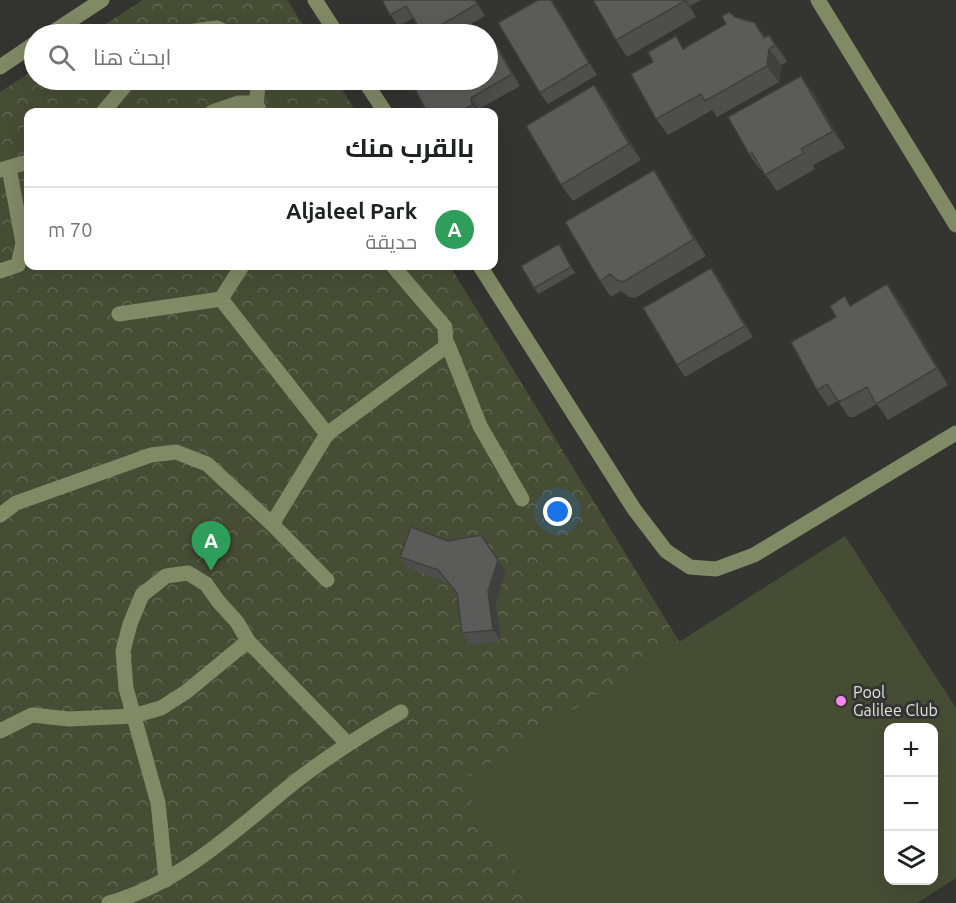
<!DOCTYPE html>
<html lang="ar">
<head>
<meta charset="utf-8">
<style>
	:root { --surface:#fff; --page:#f6f6f6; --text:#202124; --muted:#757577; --line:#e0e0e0; --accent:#0b8043 }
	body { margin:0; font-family:Ubuntu,Cairo,sans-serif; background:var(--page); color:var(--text); direction:rtl }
	.controls { position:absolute; right:18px; bottom:18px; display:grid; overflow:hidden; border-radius:12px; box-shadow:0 6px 24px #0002 }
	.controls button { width:54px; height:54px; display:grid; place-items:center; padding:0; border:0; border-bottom:2px solid var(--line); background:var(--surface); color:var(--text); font:30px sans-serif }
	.you { position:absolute; left:558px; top:512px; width:21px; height:21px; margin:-15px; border:4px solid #fff; border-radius:50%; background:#1a73e8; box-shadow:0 0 0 9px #1a73e833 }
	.badge { display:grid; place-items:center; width:39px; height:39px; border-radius:50%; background:var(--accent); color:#fff; font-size:20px; font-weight:700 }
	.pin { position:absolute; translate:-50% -50px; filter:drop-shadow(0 2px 3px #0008) }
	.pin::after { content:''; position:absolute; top:32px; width:21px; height:18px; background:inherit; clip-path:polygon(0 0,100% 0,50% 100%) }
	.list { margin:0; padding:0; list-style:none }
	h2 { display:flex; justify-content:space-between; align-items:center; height:78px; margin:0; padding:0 24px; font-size:26px }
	h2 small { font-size:20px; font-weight:400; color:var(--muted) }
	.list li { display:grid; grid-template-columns:39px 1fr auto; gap:18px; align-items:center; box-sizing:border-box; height:84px; padding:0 24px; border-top:2px solid var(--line) }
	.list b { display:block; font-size:22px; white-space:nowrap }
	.list p { margin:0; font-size:20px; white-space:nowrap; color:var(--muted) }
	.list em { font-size:20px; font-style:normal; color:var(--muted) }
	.icon { flex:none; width:33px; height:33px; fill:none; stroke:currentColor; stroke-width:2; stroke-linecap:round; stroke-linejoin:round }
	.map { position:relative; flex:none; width:956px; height:903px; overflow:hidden; direction:ltr }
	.search { position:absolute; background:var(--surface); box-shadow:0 6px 24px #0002; left:24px; top:24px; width:474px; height:66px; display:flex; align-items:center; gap:15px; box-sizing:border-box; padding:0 21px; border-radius:33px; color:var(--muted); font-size:22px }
	.panel { position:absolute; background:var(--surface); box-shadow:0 6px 24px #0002; left:24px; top:108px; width:474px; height:162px; border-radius:12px; direction:rtl }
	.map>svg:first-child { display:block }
</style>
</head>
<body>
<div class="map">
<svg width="956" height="903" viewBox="0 0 956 903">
	<defs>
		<pattern id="park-crowns" width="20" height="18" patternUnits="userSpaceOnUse" patternTransform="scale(1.5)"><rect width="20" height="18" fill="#474d35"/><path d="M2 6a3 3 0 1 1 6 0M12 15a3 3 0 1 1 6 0" fill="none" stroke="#616652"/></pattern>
	</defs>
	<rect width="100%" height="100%" fill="#343531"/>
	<g fill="url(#park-crowns)">
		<polygon points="143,0 287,0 309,34 90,34"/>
		<polygon points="34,70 34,80 336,80 356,112 28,112 28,266 450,266 680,643 849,903 0,903 0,92"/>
	</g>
	<path fill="#474d35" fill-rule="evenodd" d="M 845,536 L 956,708 L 956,878 L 917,903 L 536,903 L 460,782 ZM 888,728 L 934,728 L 934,880 L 888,880 Z"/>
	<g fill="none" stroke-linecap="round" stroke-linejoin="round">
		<g stroke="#818a65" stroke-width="15">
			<polyline points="315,0 337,34"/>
			<polyline points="818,0 956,225"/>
			<polyline points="50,34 102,0"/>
			<polyline points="182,34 187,32 217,28 229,34"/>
			<polyline points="0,67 34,44"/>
			<polyline points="259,80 256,103 260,112"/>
			<polyline points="364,80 385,112"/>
			<polyline points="103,112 130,80"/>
			<polyline points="212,112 238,103 256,103"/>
			<polyline points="0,170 28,162"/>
			<polyline points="393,266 445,327 446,346"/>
			<polyline points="480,266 634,509 666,551 690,567 716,569 754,555 956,433"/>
			<polyline points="0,271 18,265 23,243 9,168"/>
			<polyline points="221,299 242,266"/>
			<polyline points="119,314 221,299 327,434 272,524"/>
			<polyline points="327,434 448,345 480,426 522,499"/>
			<polyline points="0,515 16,503 151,455 176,452 207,464 272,524 327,580"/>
			<polyline points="0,731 32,715 69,719 133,716 161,708 186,692 248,641 347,743"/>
			<polyline points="166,880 158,803 126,688 123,651 130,624 142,595 166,576 188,573 206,584 218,601 237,622 248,641"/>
			<path d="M 109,903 C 180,883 235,831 291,785 C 326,757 363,734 401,712"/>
		</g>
	</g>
	<g fill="#4e4f4d">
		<polygon points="382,0 476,0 485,16 453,34 423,34 413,18 398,27"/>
		<polygon points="538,0 552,0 597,75 548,104 540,93"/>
		<polygon points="593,0 701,0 690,6 696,17 627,57 616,40"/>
		<polygon points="735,17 755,23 765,37 769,35 781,51 787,62 781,65 779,82 717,117 712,110 668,135 656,119 684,48 726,24"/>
		<polygon points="500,49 520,86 479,109 479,112 427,112"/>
		<polygon points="594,85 606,102 641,160 573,201 561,185"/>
		<polygon points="813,92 845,148 813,165 815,169 777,191 762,170 761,171 749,154"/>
		<polygon points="665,187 706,256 635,298 629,297 621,291 611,297 600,281"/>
		<polygon points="559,244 575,273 538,294 534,288"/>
		<polygon points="711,268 719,279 753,337 685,377 677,365"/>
		<polygon points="899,300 948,385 888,420 877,404 854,417 849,417 838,401 828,406 817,390 851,305"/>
		<polygon points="400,557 506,572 496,602 501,641 470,645 462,633 457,595 446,582 408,568"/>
	</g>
	<g fill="#40403e">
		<polygon points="475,0 476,0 485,16 477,4"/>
		<polygon points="551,0 556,6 597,75 589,63"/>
		<polygon points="684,0 686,0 690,6 696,17"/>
		<polygon points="769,35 781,51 787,62 775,45"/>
		<polygon points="492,38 500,49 520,86 512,74"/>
		<polygon points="769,49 781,65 779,82 767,66"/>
		<polygon points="801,76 813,92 845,148 833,131"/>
		<polygon points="594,85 606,102 641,160 629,144"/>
		<polygon points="471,98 479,109 479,112 477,112 472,105"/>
		<polygon points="654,170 665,187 706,256 694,239"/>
		<polygon points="711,268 719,279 753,337 745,326"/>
		<polygon points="887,284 899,300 948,385 937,368"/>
		<polygon points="498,560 506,572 496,602 501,641 493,630 488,591"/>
	</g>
	<g fill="#5b5c59" stroke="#40403e" stroke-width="1.5">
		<polygon points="382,0 475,0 477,4 425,34 423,34 406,6 390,15"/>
		<polygon points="538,0 551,0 589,63 540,93 498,23"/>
		<polygon points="593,0 684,0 685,1 616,40"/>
		<polygon points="729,12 735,17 755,23 764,38 769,35 775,45 769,49 767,66 705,101 701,94 656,119 631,74 653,62 648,52 676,36 683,49 726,24 722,16"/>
		<polygon points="492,38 512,74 471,98 472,105 459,112 427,112 412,83 419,80 488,80 488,40"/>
		<polygon points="801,76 833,131 801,149 804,153 765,175 752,153 749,154 728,117"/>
		<polygon points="594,85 629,144 561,185 526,126"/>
		<polygon points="654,170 694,239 623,282 617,280 610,274 600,281 565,222"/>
		<polygon points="559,244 571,267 534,288 521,266"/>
		<polygon points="711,268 745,326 677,365 643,308"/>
		<polygon points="887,284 937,368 876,404 867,387 843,400 838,401 827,384 817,390 791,342 836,317 830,306 845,296 850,306"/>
		<polygon points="411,527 448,541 481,535 498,560 488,591 493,630 462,633 457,593 438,570 400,557"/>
	</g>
	<circle fill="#f589ef" stroke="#343531" stroke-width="2" cx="841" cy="701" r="6"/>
	<g text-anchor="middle" stroke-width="6" stroke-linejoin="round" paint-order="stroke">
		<g font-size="16" fill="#e2e3e1" stroke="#343531" text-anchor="start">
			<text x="853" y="698">Pool<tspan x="853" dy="18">Galilee Club</tspan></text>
		</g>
	</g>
</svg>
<div class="controls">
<button>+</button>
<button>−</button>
<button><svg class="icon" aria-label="layers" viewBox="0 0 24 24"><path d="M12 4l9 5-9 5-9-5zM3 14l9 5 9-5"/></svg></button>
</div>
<div class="you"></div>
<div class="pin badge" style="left:211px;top:571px;background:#2e9e5b">A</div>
<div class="search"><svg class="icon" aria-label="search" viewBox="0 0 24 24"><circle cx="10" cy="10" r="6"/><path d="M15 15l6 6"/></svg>ابحث هنا</div>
<section class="panel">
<h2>بالقرب منك<small></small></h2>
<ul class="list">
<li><span class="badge" style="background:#2e9e5b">A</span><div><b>Aljaleel Park</b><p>حديقة</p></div><em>70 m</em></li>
</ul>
</section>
</div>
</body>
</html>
